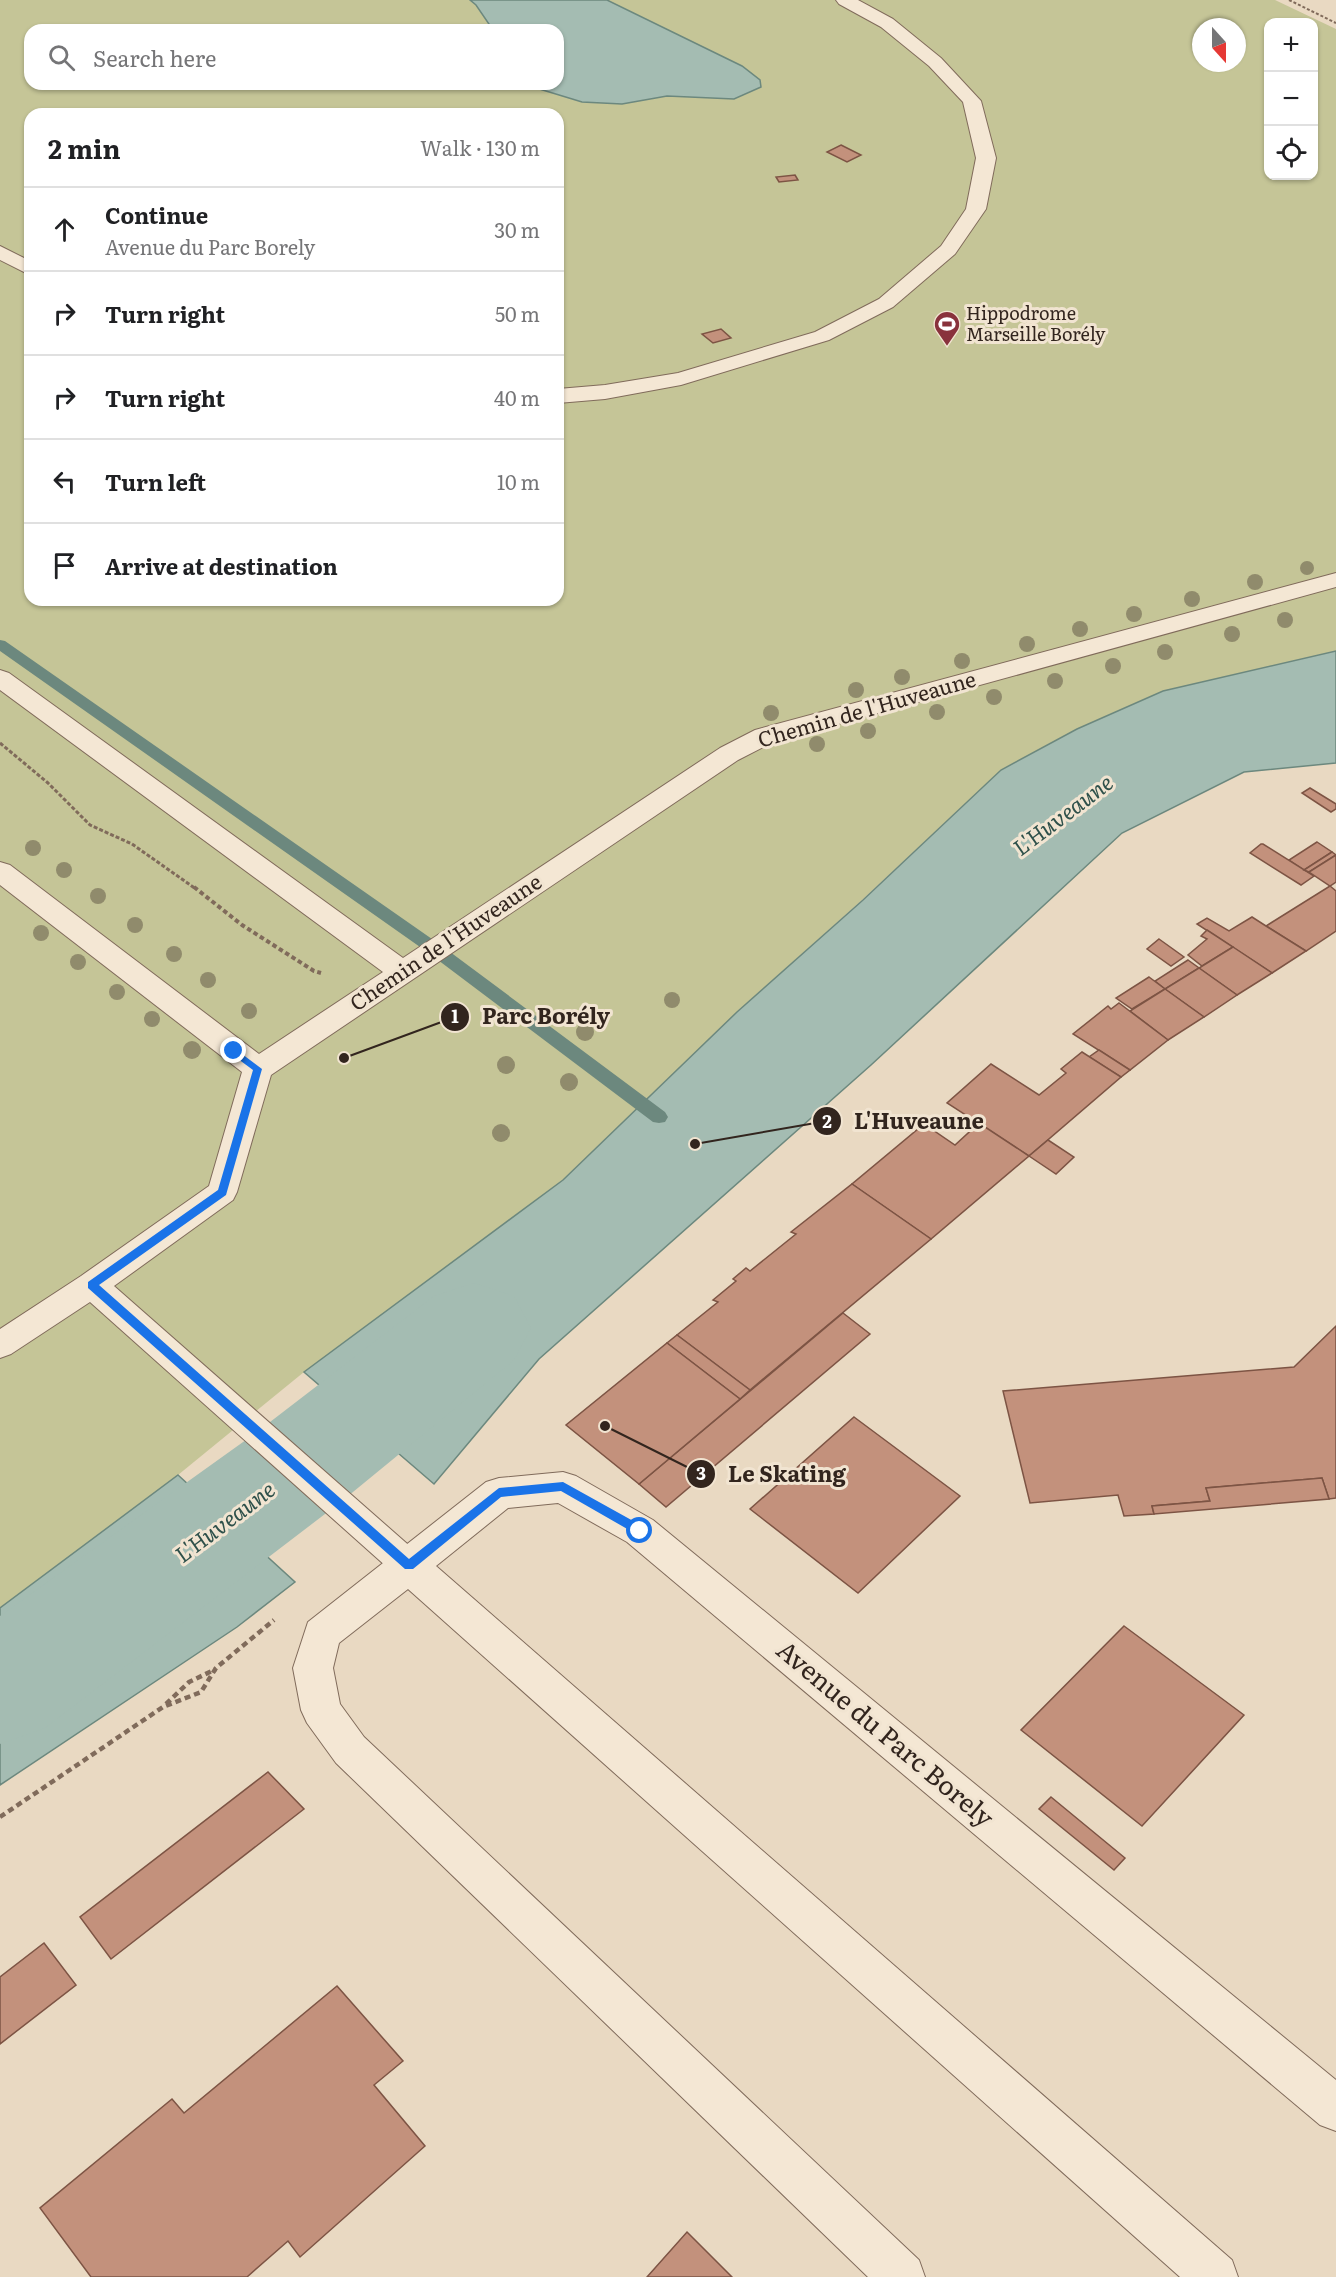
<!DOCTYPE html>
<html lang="en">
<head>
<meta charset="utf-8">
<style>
	:root { --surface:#fff; --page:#f2f2f2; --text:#202124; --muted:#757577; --line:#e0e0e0 }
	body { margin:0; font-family:Literata,serif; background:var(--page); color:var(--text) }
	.controls { position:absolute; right:18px; top:18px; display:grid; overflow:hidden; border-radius:12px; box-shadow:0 2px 4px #0004 }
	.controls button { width:54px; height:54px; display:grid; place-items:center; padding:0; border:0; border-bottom:2px solid var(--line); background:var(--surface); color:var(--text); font:30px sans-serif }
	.compass { position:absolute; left:1192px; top:18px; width:54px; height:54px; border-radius:50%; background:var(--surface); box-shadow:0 2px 4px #0004; rotate:159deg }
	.stop { position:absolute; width:18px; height:18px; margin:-14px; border:4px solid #1a73e8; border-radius:50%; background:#fff }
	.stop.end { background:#1a73e8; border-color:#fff; box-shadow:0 2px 6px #0008 }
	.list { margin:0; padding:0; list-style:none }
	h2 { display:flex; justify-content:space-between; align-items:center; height:78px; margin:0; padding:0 24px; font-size:26px }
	h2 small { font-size:20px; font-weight:400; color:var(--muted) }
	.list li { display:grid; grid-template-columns:39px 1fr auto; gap:18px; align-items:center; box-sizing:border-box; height:84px; padding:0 24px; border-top:2px solid var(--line) }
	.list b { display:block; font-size:22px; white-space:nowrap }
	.list p { margin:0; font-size:20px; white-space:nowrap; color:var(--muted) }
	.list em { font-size:20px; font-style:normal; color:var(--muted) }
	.icon { flex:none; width:33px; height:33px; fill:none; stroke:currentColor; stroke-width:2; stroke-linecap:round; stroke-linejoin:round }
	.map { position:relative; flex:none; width:1336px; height:2277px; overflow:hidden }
	.search { position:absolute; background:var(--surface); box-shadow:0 2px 4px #0004; left:24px; top:24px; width:540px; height:66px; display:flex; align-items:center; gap:15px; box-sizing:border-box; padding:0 21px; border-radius:18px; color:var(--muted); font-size:22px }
	.panel { position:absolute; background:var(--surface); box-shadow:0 2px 4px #0004; left:24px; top:108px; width:540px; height:498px; border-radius:18px }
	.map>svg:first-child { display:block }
</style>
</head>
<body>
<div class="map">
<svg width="1336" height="2277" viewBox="0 0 1336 2277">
	<rect width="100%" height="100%" fill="#e9d9c2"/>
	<path fill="#c5c597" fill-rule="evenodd" d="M 0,0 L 1275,0 L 1336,29 L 1336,651 L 1163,691 L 1077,729 L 1001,770 L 862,900 L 737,1012 L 563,1180 L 304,1372 L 178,1475 L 0,1608 ZM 1268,22 L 1314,22 L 1314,176 L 1268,176 ZM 1201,27 L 1237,27 L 1237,63 L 1201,63 ZM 30,30 L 558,30 L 558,84 L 30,84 ZM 30,114 L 558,114 L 558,600 L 30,600 Z"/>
	<g fill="#a4bcb2" stroke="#6c887e" stroke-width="1.5">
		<polygon points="470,0 607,0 742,66 760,80 761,87 734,99 667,96 622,104 582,102 523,84 558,84 558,30 493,30 476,5"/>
		<polygon points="1336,651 1336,763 1244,772 1122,833 871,1065 539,1359 434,1484 304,1372 563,1180 737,1012 863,900 1001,770 1077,729 1163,691"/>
		<polygon points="178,1475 295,1582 237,1627 0,1785 0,1608"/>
	</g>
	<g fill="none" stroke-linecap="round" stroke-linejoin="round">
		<polygon fill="#6c887e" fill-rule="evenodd" points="0,640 5,641 442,946 665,1112 668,1117 665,1122 659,1123 653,1122 430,954 0,651"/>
		<polygon fill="#a4bcb2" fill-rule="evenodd" points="474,1283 514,1296 531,1328 514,1360 342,1501 45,1728 0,1744 0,1616 257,1432 434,1296"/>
	</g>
	<g fill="#c3917c" stroke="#7d5444" stroke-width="1.5">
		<polygon points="841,145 861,155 847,162 827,152"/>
		<polygon points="795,175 798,180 779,182 776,177"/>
		<polygon points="721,329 731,338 713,343 702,334"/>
		<polygon points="1310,788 1336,804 1336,809 1331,812 1302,793"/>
		<polygon points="1317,842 1332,852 1304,870 1289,860"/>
		<polygon points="1261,844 1263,844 1314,876 1301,885 1250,853"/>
		<polygon points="1332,852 1336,855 1309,872 1304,870"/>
		<polygon points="1336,855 1336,882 1330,886 1309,872"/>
		<polygon points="1330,886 1336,891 1336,931 1306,951 1266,926"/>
		<polygon points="1252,917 1266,926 1306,951 1272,973 1197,924 1207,918 1229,931"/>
		<polygon points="1207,930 1233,947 1202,966 1188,955 1207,939 1201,936"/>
		<polygon points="1159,939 1184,957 1171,966 1147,949"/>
		<polygon points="1233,947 1272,973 1237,995 1199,968"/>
		<polygon points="1188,960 1199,968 1165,989 1155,981"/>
		<polygon points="1199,968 1237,995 1204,1017 1165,989"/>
		<polygon points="1149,977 1165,989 1132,1009 1116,998"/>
		<polygon points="1165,989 1204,1017 1168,1040 1130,1011"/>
		<polygon points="1119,1003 1168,1040 1130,1070 1073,1034 1108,1006 1111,1009"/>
		<polygon points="1099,1050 1130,1070 1121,1077 1089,1057"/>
		<polygon points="1082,1052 1121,1077 1029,1156 947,1103 991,1064 1039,1095 1066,1073 1061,1069"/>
		<polygon points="979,1123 1029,1156 931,1239 852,1184 924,1124 955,1145"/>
		<polygon points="1048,1140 1074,1157 1056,1174 1029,1156"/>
		<polygon points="852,1184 931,1239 750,1390 677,1335 718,1302 713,1300 736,1281 733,1279 746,1268 750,1271 796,1234 791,1232"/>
		<polygon points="843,1313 870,1334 666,1507 639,1484"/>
		<polygon points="1336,1326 1336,1498 1329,1499 1322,1478 1206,1488 1210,1501 1152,1506 1154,1514 1124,1516 1118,1495 1030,1503 1003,1391 1294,1367"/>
		<polygon points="677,1335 750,1390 740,1399 667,1343"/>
		<polygon points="667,1343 740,1399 639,1484 566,1425"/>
		<polygon points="854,1417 960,1496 858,1593 750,1509"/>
		<polygon points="1322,1478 1329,1499 1154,1514 1152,1506 1210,1501 1206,1488"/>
		<polygon points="1124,1626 1244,1715 1142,1826 1021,1730"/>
		<polygon points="268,1772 304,1809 111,1959 80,1917"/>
		<polygon points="1051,1797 1125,1858 1114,1870 1039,1809"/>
		<polygon points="44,1943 76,1985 0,2044 0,1977"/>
		<polygon points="337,1986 403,2061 374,2085 425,2146 300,2257 288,2241 247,2277 91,2277 40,2208 172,2099 184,2113"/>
		<polygon points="687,2232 732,2277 647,2277"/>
	</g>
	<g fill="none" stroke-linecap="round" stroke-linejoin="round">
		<g stroke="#806b5b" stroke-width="2">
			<g id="lane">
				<polygon points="836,0 858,0 893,19 941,58 981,101 996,158 986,209 955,254 893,307 829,340 681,385 605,399 558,403 558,389 605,385 678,373 815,332 879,299 941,246 966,209 976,158 963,102 929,66 881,27 839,4"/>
				<polygon points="0,246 30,261 30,275 0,260"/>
				<polygon points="1336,573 1336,587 773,742 738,760 271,1075 237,1192 233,1200 114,1286 421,1556 426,1566 421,1576 409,1581 397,1576 90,1302 11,1354 0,1358 0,1329 81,1276 209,1186 242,1072 0,885 0,862 10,865 259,1054 383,972 0,690 0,670 9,673 403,958 720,748 755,730"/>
			</g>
		</g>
		<g stroke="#806b5b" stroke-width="2">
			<polygon id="street" points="563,1472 576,1476 653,1520 1336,2080 1336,2131 1320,2125 627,1542 558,1503 508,1508 436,1566 1232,2260 1238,2277 1180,2277 408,1589 339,1643 333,1668 340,1704 364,1737 919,2260 925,2277 868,2277 336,1763 307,1723 301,1710 293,1668 308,1622 486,1482 499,1478"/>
		</g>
		<polyline stroke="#806b5b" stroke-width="2" stroke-dasharray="3 2" stroke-linecap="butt" points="1289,0 1336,23"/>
		<polyline stroke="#806b5b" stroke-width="3" stroke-dasharray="4 2" stroke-linecap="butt" points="0,743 48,783 90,825 132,844 196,889"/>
		<polyline stroke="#806b5b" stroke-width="4" stroke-dasharray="4.5 3" stroke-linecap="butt" points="194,887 242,925 314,971 321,973"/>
		<g stroke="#806b5b" stroke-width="4.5" stroke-dasharray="6 4" stroke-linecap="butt">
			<polyline points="166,1704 189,1682 216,1669"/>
			<polyline points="0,1817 163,1707 201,1692 216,1668 274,1620"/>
		</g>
		<use href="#lane" fill="#f4e7d4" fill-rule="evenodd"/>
		<use href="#street" fill="#f4e7d4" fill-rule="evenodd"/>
	</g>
	<g fill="#908b6c">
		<circle cx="1307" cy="568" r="7"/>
		<circle cx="1255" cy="582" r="8"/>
		<circle cx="1192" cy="599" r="8"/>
		<circle cx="1134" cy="614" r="8"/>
		<circle cx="1285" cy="620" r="8"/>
		<circle cx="1080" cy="629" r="8"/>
		<circle cx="1232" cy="634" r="8"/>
		<circle cx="1027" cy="644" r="8"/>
		<circle cx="1165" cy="652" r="8"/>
		<circle cx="962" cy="661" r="8"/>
		<circle cx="1113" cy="666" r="8"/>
		<circle cx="902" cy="677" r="8"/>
		<circle cx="1055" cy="681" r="8"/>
		<circle cx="856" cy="690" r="8"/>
		<circle cx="994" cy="697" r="8"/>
		<circle cx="937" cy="712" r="8"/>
		<circle cx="771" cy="713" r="8"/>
		<circle cx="868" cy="731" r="8"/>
		<circle cx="817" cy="744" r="8"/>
		<circle cx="33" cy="848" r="8"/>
		<circle cx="64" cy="870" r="8"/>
		<circle cx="98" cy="896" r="8"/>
		<circle cx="135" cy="925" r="8"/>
		<circle cx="41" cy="933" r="8"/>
		<circle cx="174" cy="954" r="8"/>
		<circle cx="78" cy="962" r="8"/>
		<circle cx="208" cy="980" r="8"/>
		<circle cx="117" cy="992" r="8"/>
		<circle cx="672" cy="1000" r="8"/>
		<circle cx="249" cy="1011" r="8"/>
		<circle cx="152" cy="1019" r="8"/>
		<circle cx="585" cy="1032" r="9"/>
		<circle cx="192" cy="1050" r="9"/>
		<circle cx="506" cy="1065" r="9"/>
		<circle cx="569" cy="1082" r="9"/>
		<circle cx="501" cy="1133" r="9"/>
	</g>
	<polygon fill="#1a73e8" points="234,1048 262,1069 226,1195 99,1285 409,1559 499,1488 563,1482 644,1527 644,1534 636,1534 561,1491 501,1497 413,1569 405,1569 88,1288 88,1282 218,1190 253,1070 230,1053 229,1051"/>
	<defs>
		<g id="stadium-pin" transform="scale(1.35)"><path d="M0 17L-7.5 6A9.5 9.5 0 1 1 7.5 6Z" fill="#89323c" stroke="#f1e4d1"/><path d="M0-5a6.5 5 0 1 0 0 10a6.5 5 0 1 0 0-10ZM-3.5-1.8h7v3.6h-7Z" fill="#fff"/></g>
	</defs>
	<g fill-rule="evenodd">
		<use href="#stadium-pin" x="947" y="324"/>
	</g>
	<g text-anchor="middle" stroke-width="6" stroke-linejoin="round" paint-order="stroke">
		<g font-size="18" fill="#32251e" stroke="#f1e4d1" text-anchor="start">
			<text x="966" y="320">Hippodrome<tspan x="966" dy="21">Marseille Borély</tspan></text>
		</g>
		<g font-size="21" fill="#32251e" stroke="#f1e4d1">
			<text transform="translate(867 710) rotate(-16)" y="7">Chemin de l'Huveaune</text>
			<text transform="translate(446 943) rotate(-34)" y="7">Chemin de l'Huveaune</text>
		</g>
		<g font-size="22" font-style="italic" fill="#2e504a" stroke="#f1e4d1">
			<text transform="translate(1063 815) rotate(-37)" y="8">L'Huveaune</text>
			<text transform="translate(225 1522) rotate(-37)" y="8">L'Huveaune</text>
		</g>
		<g font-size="26" fill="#32251e" stroke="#f1e4d1">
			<text transform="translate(885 1734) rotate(40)" y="9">Avenue du Parc Borely</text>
		</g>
	</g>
	<path fill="none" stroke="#32251e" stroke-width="2" d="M344 1058L455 1017M695 1144L827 1121M605 1426L701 1474"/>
	<g fill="#32251e" stroke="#f1e4d1" stroke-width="2">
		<circle cx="344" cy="1058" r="6"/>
		<circle cx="695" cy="1144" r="6"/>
		<circle cx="605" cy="1426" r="6"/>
		<circle cx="455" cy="1017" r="15"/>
		<circle cx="827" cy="1121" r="15"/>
		<circle cx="701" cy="1474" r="15"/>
	</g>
	<g font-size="18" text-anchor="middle" font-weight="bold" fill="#fff">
		<text x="455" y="1023">1</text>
		<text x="827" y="1128">2</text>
		<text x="701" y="1480">3</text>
	</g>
	<g font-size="22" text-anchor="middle" font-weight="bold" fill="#32251e" stroke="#f1e4d1" stroke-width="6" stroke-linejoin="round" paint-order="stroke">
		<text x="546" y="1024">Parc Borély</text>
		<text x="919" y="1129">L'Huveaune</text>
		<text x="787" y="1482">Le Skating</text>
	</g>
</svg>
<div class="controls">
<button>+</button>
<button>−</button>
<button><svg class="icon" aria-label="locate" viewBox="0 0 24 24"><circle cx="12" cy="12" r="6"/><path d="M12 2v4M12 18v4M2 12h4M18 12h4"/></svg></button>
</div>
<svg class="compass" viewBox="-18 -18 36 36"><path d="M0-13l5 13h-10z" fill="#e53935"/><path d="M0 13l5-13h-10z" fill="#757577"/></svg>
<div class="stop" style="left:640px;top:1531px"></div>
<div class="stop end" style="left:234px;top:1051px"></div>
<div class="search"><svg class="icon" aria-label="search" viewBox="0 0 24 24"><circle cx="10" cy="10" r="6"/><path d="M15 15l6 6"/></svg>Search here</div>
<section class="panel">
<h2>2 min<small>Walk · 130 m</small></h2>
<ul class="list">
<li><svg class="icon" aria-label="ahead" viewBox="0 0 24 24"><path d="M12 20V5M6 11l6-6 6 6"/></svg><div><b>Continue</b><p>Avenue du Parc Borely</p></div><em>30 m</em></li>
<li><svg class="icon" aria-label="right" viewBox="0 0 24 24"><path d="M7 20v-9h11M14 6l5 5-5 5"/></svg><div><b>Turn right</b></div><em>50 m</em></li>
<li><svg class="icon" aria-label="right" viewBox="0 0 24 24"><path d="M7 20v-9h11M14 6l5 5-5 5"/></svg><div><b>Turn right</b></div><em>40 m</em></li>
<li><svg class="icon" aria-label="left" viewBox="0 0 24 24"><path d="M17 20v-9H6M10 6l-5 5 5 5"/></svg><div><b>Turn left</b></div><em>10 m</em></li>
<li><svg class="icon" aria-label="arrive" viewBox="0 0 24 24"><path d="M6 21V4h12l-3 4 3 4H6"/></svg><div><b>Arrive at destination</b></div></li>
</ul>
</section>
</div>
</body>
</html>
